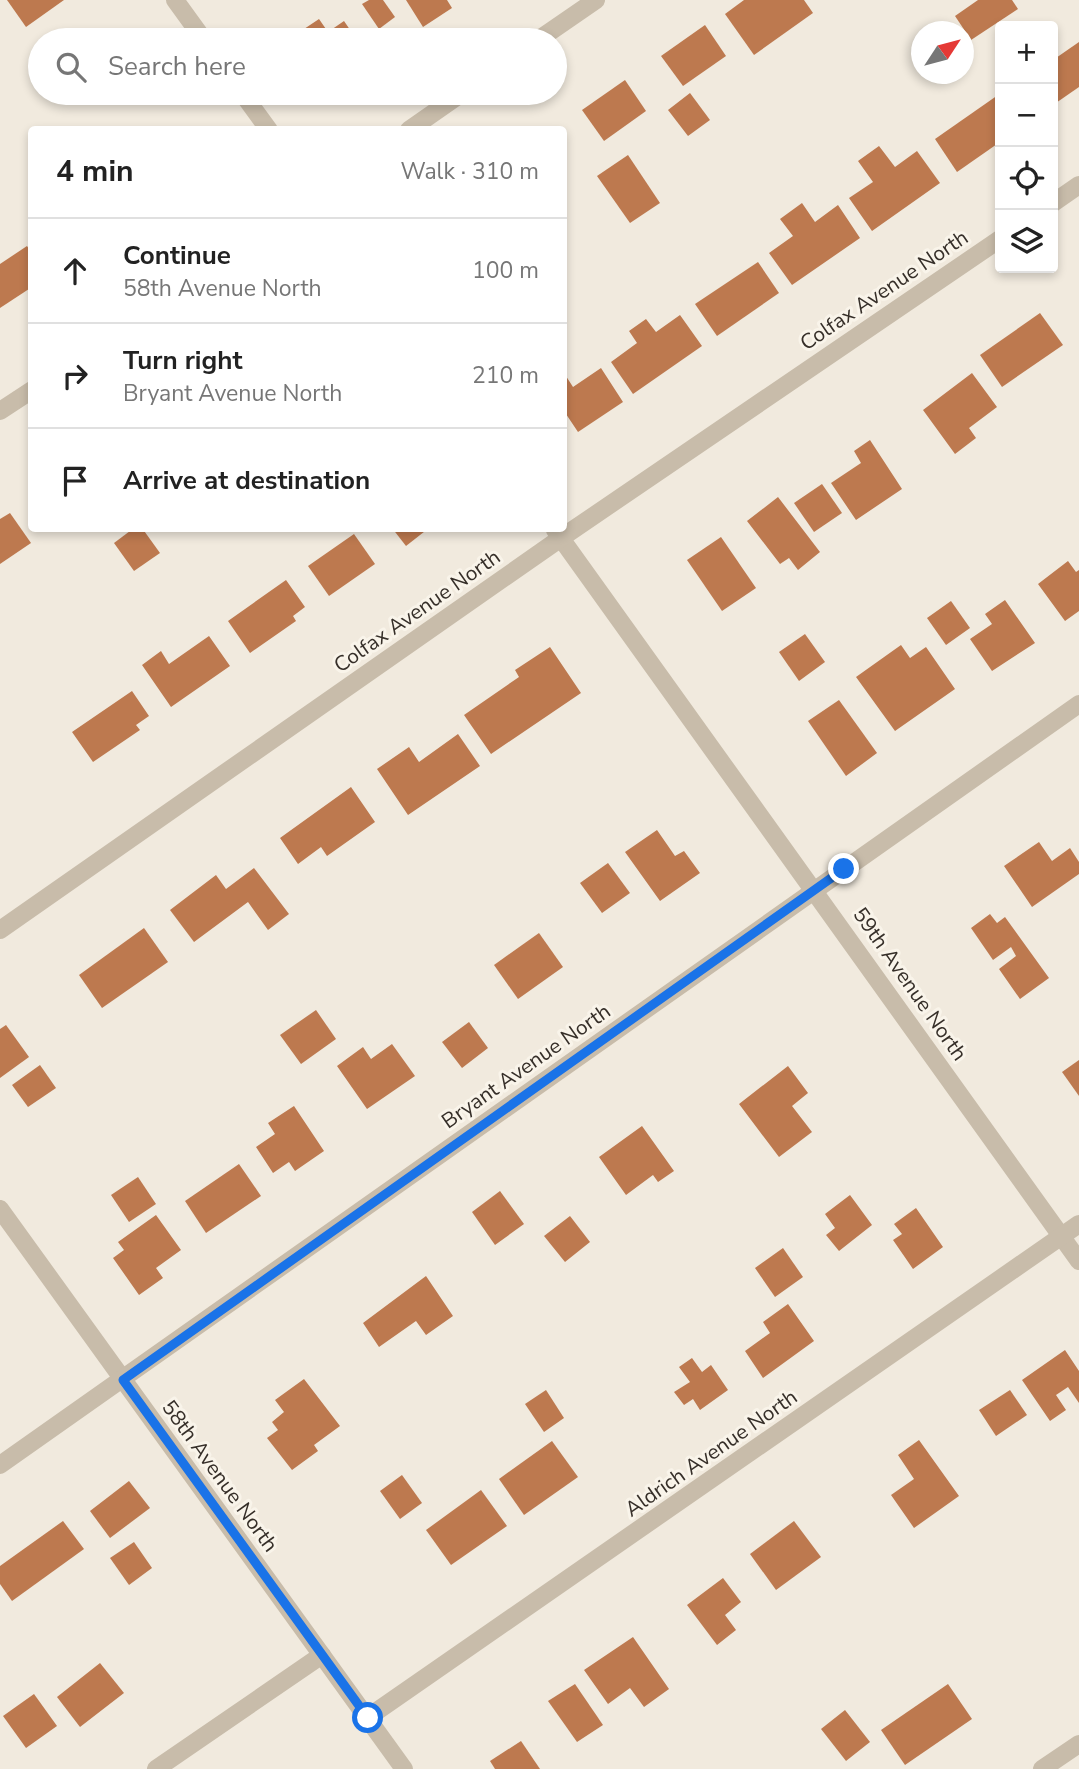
<!DOCTYPE html>
<html lang="en">
<head>
<meta charset="utf-8">
<style>
	:root { --surface:#fff; --page:#f2f2f2; --text:#222; --muted:#767676; --line:#e0e0e0 }
	body { margin:0; font-family:"Nunito Sans",sans-serif; background:var(--page); color:var(--text) }
	.controls { position:absolute; right:21px; top:21px; display:grid; overflow:hidden; border-radius:7px; box-shadow:0 4px 10px #0003 }
	.controls button { width:63px; height:63px; display:grid; place-items:center; padding:0; border:0; border-bottom:2px solid var(--line); background:var(--surface); color:var(--text); font:35px sans-serif }
	.compass { position:absolute; left:911px; top:21px; width:63px; height:63px; border-radius:50%; background:var(--surface); box-shadow:0 4px 10px #0003; rotate:54deg }
	.stop { position:absolute; width:21px; height:21px; margin:-16px; border:5px solid #1a73e8; border-radius:50%; background:#fff }
	.stop.end { background:#1a73e8; border-color:#fff; box-shadow:0 2px 7px #0008 }
	.list { margin:0; padding:0; list-style:none }
	h2 { display:flex; justify-content:space-between; align-items:center; height:91px; margin:0; padding:0 28px; font-size:30px }
	h2 small { font-size:23px; font-weight:400; color:var(--muted) }
	.list li { display:grid; grid-template-columns:46px 1fr auto; gap:21px; align-items:center; box-sizing:border-box; height:105px; padding:0 28px; border-top:2px solid var(--line) }
	.list b { display:block; font-size:26px; white-space:nowrap }
	.list p { margin:0; font-size:23px; white-space:nowrap; color:var(--muted) }
	.list em { font-size:23px; font-style:normal; color:var(--muted) }
	.icon { flex:none; width:38px; height:38px; fill:none; stroke:currentColor; stroke-width:2; stroke-linecap:round; stroke-linejoin:round }
	.map { position:relative; flex:none; width:1079px; height:1769px; overflow:hidden }
	.search { position:absolute; background:var(--surface); box-shadow:0 4px 10px #0003; left:28px; top:28px; width:539px; height:77px; display:flex; align-items:center; gap:18px; box-sizing:border-box; padding:0 24px; border-radius:38px; color:var(--muted); font-size:26px }
	.panel { position:absolute; background:var(--surface); box-shadow:0 4px 10px #0003; left:28px; top:126px; width:539px; height:406px; border-radius:7px }
	.map>svg:first-child { display:block }
</style>
</head>
<body>
<div class="map">
<svg width="1079" height="1769" viewBox="0 0 1079 1769">
	<rect width="100%" height="100%" fill="#f1eade"/>
	<g fill="#bd794f">
		<polygon points="7,0 64,0 26,27"/>
		<polygon points="369,0 383,0 395,17 379,29 362,4"/>
		<polygon points="406,0 447,0 452,8 423,27"/>
		<polygon points="744,0 804,0 813,13 754,55 725,14"/>
		<polygon points="978,0 1012,0 1018,9 971,40 955,16"/>
		<polygon points="319,19 328,32 344,21 357,40 312,40 304,29"/>
		<polygon points="705,25 726,56 683,86 661,56"/>
		<polygon points="1079,42 1079,87 1053,105 1053,60"/>
		<polygon points="625,80 646,111 604,141 582,110"/>
		<polygon points="690,93 710,120 688,136 668,110"/>
		<polygon points="998,95 1000,99 1000,142 957,172 935,139"/>
		<polygon points="879,146 895,167 917,151 940,183 872,231 849,198 873,182 858,161"/>
		<polygon points="628,155 660,203 630,223 597,176"/>
		<polygon points="802,203 815,222 838,205 860,238 792,285 769,253 793,236 780,219"/>
		<polygon points="27,246 32,253 32,287 0,308 0,264"/>
		<polygon points="758,262 779,293 717,336 695,304"/>
		<polygon points="1040,313 1063,345 1002,387 980,355"/>
		<polygon points="680,315 702,346 633,394 611,362 637,343 629,331 646,319 656,332"/>
		<polygon points="601,368 623,402 578,432 564,411 564,373 573,387"/>
		<polygon points="972,373 997,407 969,428 976,438 955,454 923,410"/>
		<polygon points="870,440 902,489 856,520 831,483 861,463 854,451"/>
		<polygon points="822,484 842,513 814,532 794,503"/>
		<polygon points="778,497 820,552 798,570 789,558 780,564 747,521"/>
		<polygon points="10,513 31,543 0,564 0,519"/>
		<polygon points="134,528 142,528 160,553 134,571 114,543"/>
		<polygon points="392,528 429,528 406,546"/>
		<polygon points="354,534 375,564 329,596 308,566"/>
		<polygon points="721,537 756,588 722,611 687,560"/>
		<polygon points="1068,561 1076,572 1079,570 1079,611 1065,621 1038,584"/>
		<polygon points="286,580 305,607 293,616 296,621 250,653 228,621"/>
		<polygon points="1005,600 1035,643 992,671 970,639 992,624 985,614"/>
		<polygon points="951,601 970,628 946,645 927,618"/>
		<polygon points="805,634 825,662 799,681 779,652"/>
		<polygon points="209,636 230,666 171,707 142,665 161,651 169,664"/>
		<polygon points="901,645 910,658 926,647 955,689 895,731 856,677"/>
		<polygon points="550,647 581,693 491,754 464,715 519,677 515,670"/>
		<polygon points="132,691 149,716 136,725 140,730 93,762 72,732"/>
		<polygon points="839,700 877,753 846,776 808,721"/>
		<polygon points="458,734 480,766 408,815 377,769 409,747 419,762"/>
		<polygon points="351,787 375,822 327,856 321,847 298,864 280,838"/>
		<polygon points="657,830 675,856 684,851 700,873 660,901 625,852"/>
		<polygon points="1039,842 1052,861 1070,848 1079,862 1079,874 1032,907 1004,866"/>
		<polygon points="608,863 630,893 602,913 580,883"/>
		<polygon points="254,868 289,914 268,930 248,902 194,942 170,910 216,875 226,889"/>
		<polygon points="990,914 997,923 1005,917 1049,978 1020,999 999,969 1016,956 1011,947 993,960 971,928"/>
		<polygon points="144,928 168,962 102,1008 79,975"/>
		<polygon points="539,933 563,967 518,999 494,965"/>
		<polygon points="316,1010 336,1039 301,1064 280,1035"/>
		<polygon points="469,1022 488,1048 462,1068 442,1042"/>
		<polygon points="6,1025 29,1057 0,1078 0,1029"/>
		<polygon points="392,1044 415,1076 367,1109 337,1066 363,1047 371,1059"/>
		<polygon points="1079,1060 1079,1096 1062,1072"/>
		<polygon points="40,1065 56,1088 28,1107 12,1085"/>
		<polygon points="788,1066 808,1093 792,1106 812,1132 779,1157 739,1104"/>
		<polygon points="294,1106 324,1151 295,1171 289,1162 273,1173 256,1147 275,1134 268,1123"/>
		<polygon points="642,1126 674,1171 658,1182 653,1175 626,1195 599,1157"/>
		<polygon points="239,1164 261,1196 206,1233 185,1201"/>
		<polygon points="138,1177 156,1204 129,1222 111,1195"/>
		<polygon points="500,1191 524,1224 495,1245 472,1212"/>
		<polygon points="850,1195 872,1225 839,1251 826,1235 835,1228 825,1214"/>
		<polygon points="916,1208 943,1247 913,1269 893,1240 902,1234 894,1224"/>
		<polygon points="156,1215 181,1250 156,1268 163,1278 139,1295 113,1258 124,1250 118,1242"/>
		<polygon points="570,1216 590,1242 565,1262 544,1236"/>
		<polygon points="783,1248 803,1277 775,1297 755,1268"/>
		<polygon points="426,1276 453,1316 426,1335 416,1321 379,1347 363,1323"/>
		<polygon points="788,1304 814,1341 763,1378 745,1351 770,1333 763,1322"/>
		<polygon points="1065,1350 1079,1371 1079,1403 1068,1387 1056,1395 1066,1410 1050,1421 1022,1380"/>
		<polygon points="692,1358 702,1372 711,1365 728,1390 700,1410 693,1399 684,1405 674,1392 690,1382 679,1367"/>
		<polygon points="304,1379 340,1426 314,1445 318,1451 292,1470 267,1438 278,1430 272,1422 284,1412 275,1400"/>
		<polygon points="546,1390 564,1418 544,1432 525,1404"/>
		<polygon points="1010,1390 1027,1415 996,1436 979,1410"/>
		<polygon points="919,1440 959,1496 914,1528 891,1495 914,1479 898,1455"/>
		<polygon points="552,1441 578,1477 524,1515 499,1479"/>
		<polygon points="402,1475 422,1503 400,1519 380,1491"/>
		<polygon points="129,1481 150,1508 110,1538 90,1511"/>
		<polygon points="481,1490 507,1526 451,1565 426,1530"/>
		<polygon points="63,1521 84,1549 12,1601 0,1584 0,1566"/>
		<polygon points="794,1521 821,1557 776,1590 750,1554"/>
		<polygon points="134,1542 152,1568 129,1585 110,1558"/>
		<polygon points="723,1578 741,1602 725,1615 736,1630 717,1645 687,1605"/>
		<polygon points="633,1637 669,1689 644,1707 630,1688 608,1704 584,1670"/>
		<polygon points="100,1663 124,1693 80,1727 57,1697"/>
		<polygon points="575,1684 603,1725 577,1742 548,1701"/>
		<polygon points="948,1684 972,1719 905,1765 881,1730"/>
		<polygon points="34,1694 57,1726 26,1748 3,1716"/>
		<polygon points="845,1710 870,1742 846,1761 821,1729"/>
		<polygon points="521,1741 540,1769 495,1769 490,1761"/>
	</g>
	<g fill="none" stroke-linecap="round" stroke-linejoin="round">
		<g stroke="#c8bcaa" stroke-width="18">
			<polyline points="175,0 204,40"/>
			<polyline points="242,93 269,130"/>
			<polyline points="1053,203 1079,185"/>
			<polyline points="555,530 1079,1261"/>
			<polyline points="0,930 561,538 1000,239"/>
			<polyline points="0,1209 404,1769"/>
			<polyline points="0,1465 1079,704"/>
			<polyline points="367,1718 1079,1224"/>
			<polyline points="156,1769 322,1655"/>
			<polyline points="1042,1769 1079,1744"/>
		</g>
		<g stroke="#c8bcaa" stroke-width="18">
			<polyline points="538,40 596,0"/>
			<polyline points="409,130 462,93"/>
			<polyline points="0,411 32,390"/>
		</g>
	</g>
	<g fill="none" stroke-linecap="round" stroke-linejoin="round">
		<polyline stroke="#1a73e8" stroke-width="9" points="368,1718 123,1380 844,869"/>
	</g>
	<g text-anchor="middle" stroke-width="6" stroke-linejoin="round" paint-order="stroke">
		<g font-size="21" fill="#362f29" stroke="#f9f4ea">
			<text transform="translate(884 290) rotate(-34)" y="7">Colfax Avenue North</text>
			<text transform="translate(417 611) rotate(-35)" y="7">Colfax Avenue North</text>
			<text transform="translate(910 984) rotate(55)" y="7">59th Avenue North</text>
			<text transform="translate(526 1066) rotate(-35)" y="7">Bryant Avenue North</text>
			<text transform="translate(711 1453) rotate(-35)" y="7">Aldrich Avenue North</text>
			<text transform="translate(220 1476) rotate(54)" y="7">58th Avenue North</text>
		</g>
	</g>
</svg>
<div class="controls">
<button>+</button>
<button>−</button>
<button><svg class="icon" aria-label="locate" viewBox="0 0 24 24"><circle cx="12" cy="12" r="6"/><path d="M12 2v4M12 18v4M2 12h4M18 12h4"/></svg></button>
<button><svg class="icon" aria-label="layers" viewBox="0 0 24 24"><path d="M12 4l9 5-9 5-9-5zM3 14l9 5 9-5"/></svg></button>
</div>
<svg class="compass" viewBox="-18 -18 36 36"><path d="M0-13l5 13h-10z" fill="#e53935"/><path d="M0 13l5-13h-10z" fill="#767676"/></svg>
<div class="stop" style="left:368px;top:1718px"></div>
<div class="stop end" style="left:844px;top:869px"></div>
<div class="search"><svg class="icon" aria-label="search" viewBox="0 0 24 24"><circle cx="10" cy="10" r="6"/><path d="M15 15l6 6"/></svg>Search here</div>
<section class="panel">
<h2>4 min<small>Walk · 310 m</small></h2>
<ul class="list">
<li><svg class="icon" aria-label="ahead" viewBox="0 0 24 24"><path d="M12 20V5M6 11l6-6 6 6"/></svg><div><b>Continue</b><p>58th Avenue North</p></div><em>100 m</em></li>
<li><svg class="icon" aria-label="right" viewBox="0 0 24 24"><path d="M7 20v-9h11M14 6l5 5-5 5"/></svg><div><b>Turn right</b><p>Bryant Avenue North</p></div><em>210 m</em></li>
<li><svg class="icon" aria-label="arrive" viewBox="0 0 24 24"><path d="M6 21V4h12l-3 4 3 4H6"/></svg><div><b>Arrive at destination</b></div></li>
</ul>
</section>
</div>
</body>
</html>
